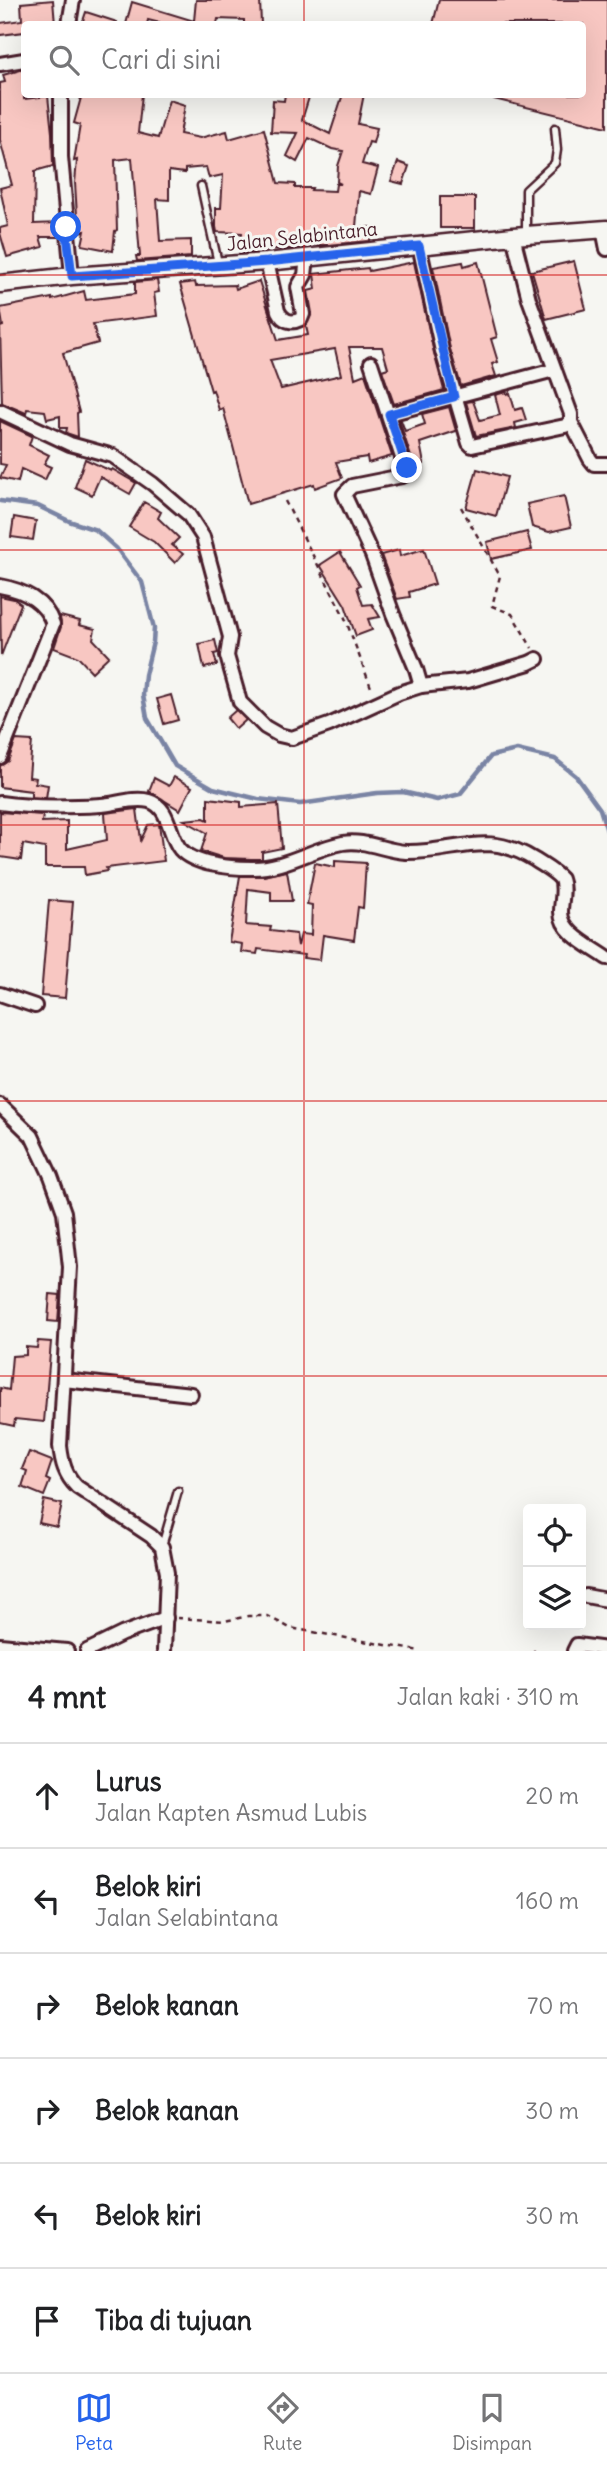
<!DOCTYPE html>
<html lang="id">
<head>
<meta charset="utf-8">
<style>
	:root { --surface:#fff; --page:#f2f2f2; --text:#202124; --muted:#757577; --line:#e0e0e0; --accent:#2563eb }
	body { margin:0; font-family:Delius,sans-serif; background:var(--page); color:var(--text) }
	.controls { position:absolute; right:21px; bottom:21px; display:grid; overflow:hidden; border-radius:7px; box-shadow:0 7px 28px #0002 }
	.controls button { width:63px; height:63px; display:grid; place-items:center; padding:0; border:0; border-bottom:2px solid var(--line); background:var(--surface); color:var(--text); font:35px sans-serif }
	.stop { position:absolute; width:21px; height:21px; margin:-16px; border:5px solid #2563eb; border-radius:50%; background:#fff }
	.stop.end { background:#2563eb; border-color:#fff; box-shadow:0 2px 7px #0008 }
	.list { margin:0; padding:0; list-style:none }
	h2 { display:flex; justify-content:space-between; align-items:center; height:91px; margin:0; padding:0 28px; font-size:30px }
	h2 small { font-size:23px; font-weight:400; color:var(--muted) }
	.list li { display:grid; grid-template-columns:46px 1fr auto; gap:21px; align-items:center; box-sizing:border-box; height:105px; padding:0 28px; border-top:2px solid var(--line) }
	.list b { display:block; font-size:26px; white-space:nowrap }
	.list p { margin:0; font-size:23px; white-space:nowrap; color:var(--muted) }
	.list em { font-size:23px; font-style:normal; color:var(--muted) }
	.icon { flex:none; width:38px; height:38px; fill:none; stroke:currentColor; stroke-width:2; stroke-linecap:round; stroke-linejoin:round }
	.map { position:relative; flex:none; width:607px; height:1651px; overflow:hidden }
	.search { position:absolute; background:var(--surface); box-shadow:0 7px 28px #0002; left:21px; right:21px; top:21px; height:77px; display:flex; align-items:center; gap:18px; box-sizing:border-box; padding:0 24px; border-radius:7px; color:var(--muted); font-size:26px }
	.sheet { height:721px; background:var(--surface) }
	nav { display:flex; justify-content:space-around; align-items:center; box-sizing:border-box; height:98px; border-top:2px solid var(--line); background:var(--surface); font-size:19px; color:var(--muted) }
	nav a { display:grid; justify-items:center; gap:4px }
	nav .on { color:var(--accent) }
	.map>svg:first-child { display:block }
</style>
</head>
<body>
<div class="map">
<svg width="607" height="1651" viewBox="0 0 607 1651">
	<rect width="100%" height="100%" fill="#f6f6f2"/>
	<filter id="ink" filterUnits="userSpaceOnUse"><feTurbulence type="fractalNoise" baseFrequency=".0143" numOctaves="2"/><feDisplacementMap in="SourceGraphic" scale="14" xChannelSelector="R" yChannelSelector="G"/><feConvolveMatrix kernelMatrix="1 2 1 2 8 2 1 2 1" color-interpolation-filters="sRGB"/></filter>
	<g filter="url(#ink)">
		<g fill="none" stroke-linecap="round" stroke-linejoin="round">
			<polyline stroke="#7a84a4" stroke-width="4.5" points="0,501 38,506 69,521 96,530 117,549 142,582 154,628 153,642 145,675 143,695 147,718 175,766 213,788 258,799 300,804 377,793 403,792 437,800 460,794 491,756 517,750 555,759 576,776 600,809 607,831"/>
		</g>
		<g fill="#f8c7c2" stroke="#4a1f2b" stroke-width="2" fill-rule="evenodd">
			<polygon points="53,0 55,24 24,24 24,32 0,35 0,23 22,20 21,3"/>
			<polygon points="196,0 260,0 261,24 244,24 244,20 218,19 217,24 164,24 148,20 147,24 126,24 132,2 194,21"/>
			<polygon points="439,0 607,0 607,127 494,99 495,94 583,94 583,24 433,24"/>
			<polygon points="86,12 117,22 117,24 82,24"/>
			<polygon points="24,69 24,99 48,96 52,133 53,166 35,171 34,224 58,223 58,237 40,237 43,247 7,257 0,233 0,228 8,226 0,188 12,185 0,140 0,83 5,82 3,75"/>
			<polygon points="82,94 142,94 138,133 158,138 169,100 185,105 180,134 200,138 227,131 229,139 264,129 278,183 295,184 295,188 312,188 311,190 335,191 336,184 341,184 337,182 338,166 343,151 332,149 309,138 297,162 287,156 298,133 271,132 273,100 284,101 285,94 310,94 302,120 330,134 343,94 364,94 358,124 377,128 373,143 369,142 362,164 378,168 371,194 359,191 356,227 371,227 370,241 328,245 304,245 304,248 287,249 262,249 262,252 240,253 242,233 217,232 216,227 216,208 221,208 223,175 209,178 206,167 185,169 185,173 169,171 169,200 157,199 160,241 191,240 191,257 137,261 136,256 140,256 132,158 115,160 117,230 115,231 113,251 82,245 85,231 78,232 75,183 77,160 74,161 80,125 74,123"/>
			<polygon points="398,162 409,166 403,184 391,181"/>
			<rect x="440" y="197" width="35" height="31"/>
			<polygon points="574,261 586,309 546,319 532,271"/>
			<path d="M 414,262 L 434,353 L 444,390 L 394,404 L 382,370 L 388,368 L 382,347 L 349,347 L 355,378 L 365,374 L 392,456 L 368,463 L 367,457 L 336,462 L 342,478 L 315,488 L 314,484 L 248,504 L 223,408 L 219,410 L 213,390 L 211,391 L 180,284 L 195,282 L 196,286 L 235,285 L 236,289 L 259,281 L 278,340 L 308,335 L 306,326 L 312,313 L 308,291 L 316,289 L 314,274 L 368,268 L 369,271 ZM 335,349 L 341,375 L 281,389 L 270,360 Z"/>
			<polygon points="463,262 464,266 478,262 497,337 491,339 498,362 492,364 496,376 461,386 450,349 433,267"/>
			<polygon points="157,280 159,292 154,293 157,316 93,324 98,343 63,353 79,412 77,413 78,437 66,433 67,428 60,428 60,416 47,419 45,411 27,409 26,413 2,403 0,327 3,326 0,308 36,301 52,298 52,300 84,291 86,300 135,294 135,282"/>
			<polygon points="506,392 507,394 510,393 515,410 522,408 526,420 515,423 516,428 476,436 466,402 473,401 480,420 500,415 495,395"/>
			<polygon points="449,407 456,431 420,443 424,464 414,466 399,420 401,420 405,431 425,424 422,414"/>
			<polygon points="0,421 32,436 29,445 49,455 44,464 51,467 45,480 21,469 18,482 0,478 6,465 0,464"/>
			<polygon points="85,459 111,471 112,469 136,483 130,494 100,477 92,495 75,487"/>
			<polygon points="477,469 507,477 496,516 466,508"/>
			<polygon points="564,496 571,527 549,532 532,527 527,504"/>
			<polygon points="144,502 161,512 158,518 179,538 172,545 183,554 175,563 154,542 129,527"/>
			<polygon points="14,517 36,521 33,540 11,537"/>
			<polygon points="527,532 532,550 491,559 487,542"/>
			<polygon points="424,549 435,584 409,592 410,597 397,599 381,555 399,550 400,556"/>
			<polygon points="340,552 360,585 357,587 363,605 372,604 380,617 368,619 372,630 356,636 345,605 320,565"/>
			<polygon points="0,596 14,599 21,604 1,656"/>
			<polygon points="60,616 80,621 79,625 95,629 93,639 109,656 92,672 78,657 54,648 61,627"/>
			<polygon points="215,640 218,653 214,654 217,665 204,668 199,644"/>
			<polygon points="171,695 178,720 164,724 157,699"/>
			<polygon points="236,710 246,720 236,729 227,718"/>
			<polygon points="16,740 32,741 29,777 36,778 35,783 48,785 46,798 31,797 31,791 0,787 0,766 8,761"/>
			<polygon points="174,777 192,787 180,810 149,791 154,778 169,786"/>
			<polygon points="208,798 241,802 241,807 278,804 282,848 262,852 262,859 251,859 224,858 201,851 207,833 184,820 204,818 208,820"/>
			<polygon points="137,809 141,840 148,825 159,824 164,861 106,868 107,871 85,875 84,867 45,867 45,848 23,844 21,860 0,857 0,812 43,815 42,822 67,821 67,849 107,840 105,813"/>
			<polygon points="335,861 366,863 363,908 358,907 354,940 323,935 320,960 303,958 304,955 258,949 257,954 241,952 242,944 229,942 240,876 264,876 287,871 292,901 271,901 271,892 248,889 246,925 271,927 270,931 296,934 298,946 301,934 311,935 312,905 307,904 315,863 335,867"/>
			<polygon points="49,900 73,902 65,998 41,996"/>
			<polygon points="50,1294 60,1295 58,1322 48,1321"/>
			<polygon points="38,1341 51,1342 44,1422 15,1419 14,1426 0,1423 0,1388 9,1390 12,1356 26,1355 26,1347 37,1348"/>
			<polygon points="29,1452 52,1461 46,1479 50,1481 44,1496 22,1487 27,1471 22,1469"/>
			<polygon points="44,1500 62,1504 57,1527 39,1523"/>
		</g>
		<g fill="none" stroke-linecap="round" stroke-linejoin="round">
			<g stroke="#4a1f2b" stroke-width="11">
				<g id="service">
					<polyline points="201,186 218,263"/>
					<polyline points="526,233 526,190 555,163 557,150 555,128"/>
					<polyline points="162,1546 178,1491"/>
				</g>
			</g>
			<g stroke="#4a1f2b" stroke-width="18">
				<g id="minor">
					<polyline points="69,24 73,0"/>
					<polyline points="0,64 24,60"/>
					<polyline points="61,94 61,157 72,276"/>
					<polyline points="603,229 607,249"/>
					<polyline points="419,245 442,351 469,443 472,446 565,426 571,422 571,414 529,299 513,236"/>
					<path d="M 267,262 L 278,311 C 283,321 291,324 301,319 L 303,314 L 298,287 L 305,275 L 307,258"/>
					<polyline points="371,363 407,473 402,476 352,486 344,494 372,555 393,614 416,669 421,686"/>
					<polyline points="0,411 70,444 113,456 153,484 188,514 203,537 230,637 227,656 240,702 265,727 279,735 292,738 329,725 399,693 421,686 468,681 529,663 537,659"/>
					<polyline points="389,414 554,370"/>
					<polyline points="571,422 590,459 594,464 607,464"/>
					<path d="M 0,586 C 23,590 45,601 53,624 L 0,757"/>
					<path d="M 0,803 C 34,808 67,807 101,805 C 116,804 134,797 149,801 C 170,807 168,834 180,849 C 194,865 230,868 251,868 C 284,869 311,849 343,843 C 364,839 385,851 406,852 C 457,853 486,829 535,860 C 544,866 554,871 561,879 C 565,889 561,901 561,912 C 561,933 592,947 607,958"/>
					<polyline points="0,994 35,1006"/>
					<path d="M 0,1105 L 32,1136 L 51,1176 L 64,1212 L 70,1267 L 60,1446 C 62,1463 65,1475 77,1487 L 151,1536 L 162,1547 L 167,1573 L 164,1651"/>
					<polyline points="64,1380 191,1394"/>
					<polyline points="586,1596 607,1600"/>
					<polyline points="0,1645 67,1651"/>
					<polyline points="87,1651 122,1634 166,1618"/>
					<polyline points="574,1651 577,1645 607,1649"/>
				</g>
			</g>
			<g stroke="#4a1f2b" stroke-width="21">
				<polyline id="tertiary" points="0,284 72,276 267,262 513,236 607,229"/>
			</g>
			<g stroke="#4a1f2b" stroke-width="2.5" stroke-dasharray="5 5" stroke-linecap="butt">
				<polyline points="285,501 345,618 372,690"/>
				<polyline points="461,507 500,576 492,606 512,614 532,648"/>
				<polyline points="177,1618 225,1621 248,1616 267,1616 290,1628 420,1651"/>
				<polyline points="533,1651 535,1651"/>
			</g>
			<use href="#service" stroke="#f6f6f2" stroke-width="6"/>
			<use href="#minor" stroke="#f6f6f2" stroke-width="12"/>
			<use href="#tertiary" stroke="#f6f6f2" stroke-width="16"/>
		</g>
	</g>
	<g fill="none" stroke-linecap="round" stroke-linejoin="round" filter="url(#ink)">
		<polyline stroke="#2563eb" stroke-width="9" points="66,227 72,276 267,262 419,246 454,397 389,414 407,468"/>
	</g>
	<path fill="none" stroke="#d62828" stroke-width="2" stroke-opacity="0.55" d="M 304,0 L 304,24M 304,94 L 304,1651M 0,275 L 607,275M 0,550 L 607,550M 0,825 L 607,825M 0,1101 L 607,1101M 0,1376 L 607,1376"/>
	<g text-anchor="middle" stroke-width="6" stroke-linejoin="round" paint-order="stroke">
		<g font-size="19" fill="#4a1f2b" stroke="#f6f6f2">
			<text transform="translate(302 236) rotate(-6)" y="7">Jalan Selabintana</text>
		</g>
	</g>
</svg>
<div class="controls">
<button><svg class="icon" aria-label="locate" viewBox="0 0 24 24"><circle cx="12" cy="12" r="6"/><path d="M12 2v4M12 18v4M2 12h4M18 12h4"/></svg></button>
<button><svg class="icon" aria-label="layers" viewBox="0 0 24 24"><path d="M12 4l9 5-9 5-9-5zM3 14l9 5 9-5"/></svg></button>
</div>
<div class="stop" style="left:66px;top:227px"></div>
<div class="stop end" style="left:407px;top:468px"></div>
<div class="search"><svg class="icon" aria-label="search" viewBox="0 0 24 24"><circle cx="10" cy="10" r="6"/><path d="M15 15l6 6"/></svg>Cari di sini</div>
</div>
<section class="sheet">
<h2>4 mnt<small>Jalan kaki · 310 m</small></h2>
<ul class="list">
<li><svg class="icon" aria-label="ahead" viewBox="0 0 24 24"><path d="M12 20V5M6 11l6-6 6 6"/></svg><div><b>Lurus</b><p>Jalan Kapten Asmud Lubis</p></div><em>20 m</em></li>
<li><svg class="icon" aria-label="left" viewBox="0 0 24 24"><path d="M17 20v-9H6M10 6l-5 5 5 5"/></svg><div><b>Belok kiri</b><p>Jalan Selabintana</p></div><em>160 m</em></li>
<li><svg class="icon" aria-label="right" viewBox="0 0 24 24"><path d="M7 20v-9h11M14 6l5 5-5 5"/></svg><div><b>Belok kanan</b></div><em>70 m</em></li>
<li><svg class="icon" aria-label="right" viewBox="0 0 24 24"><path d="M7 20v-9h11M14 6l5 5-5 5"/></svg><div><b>Belok kanan</b></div><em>30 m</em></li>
<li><svg class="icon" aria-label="left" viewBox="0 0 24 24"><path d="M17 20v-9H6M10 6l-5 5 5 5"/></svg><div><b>Belok kiri</b></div><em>30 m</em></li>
<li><svg class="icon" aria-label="arrive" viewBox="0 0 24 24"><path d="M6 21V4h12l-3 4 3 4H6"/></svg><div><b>Tiba di tujuan</b></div></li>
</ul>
</section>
<nav>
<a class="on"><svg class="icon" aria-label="map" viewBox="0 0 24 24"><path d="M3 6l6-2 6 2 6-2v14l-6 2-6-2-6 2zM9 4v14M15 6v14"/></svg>Peta</a>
<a><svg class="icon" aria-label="directions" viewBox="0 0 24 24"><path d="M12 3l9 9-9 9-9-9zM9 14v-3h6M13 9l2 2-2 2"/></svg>Rute</a>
<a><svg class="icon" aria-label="saved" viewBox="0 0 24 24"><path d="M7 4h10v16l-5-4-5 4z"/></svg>Disimpan</a>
</nav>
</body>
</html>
